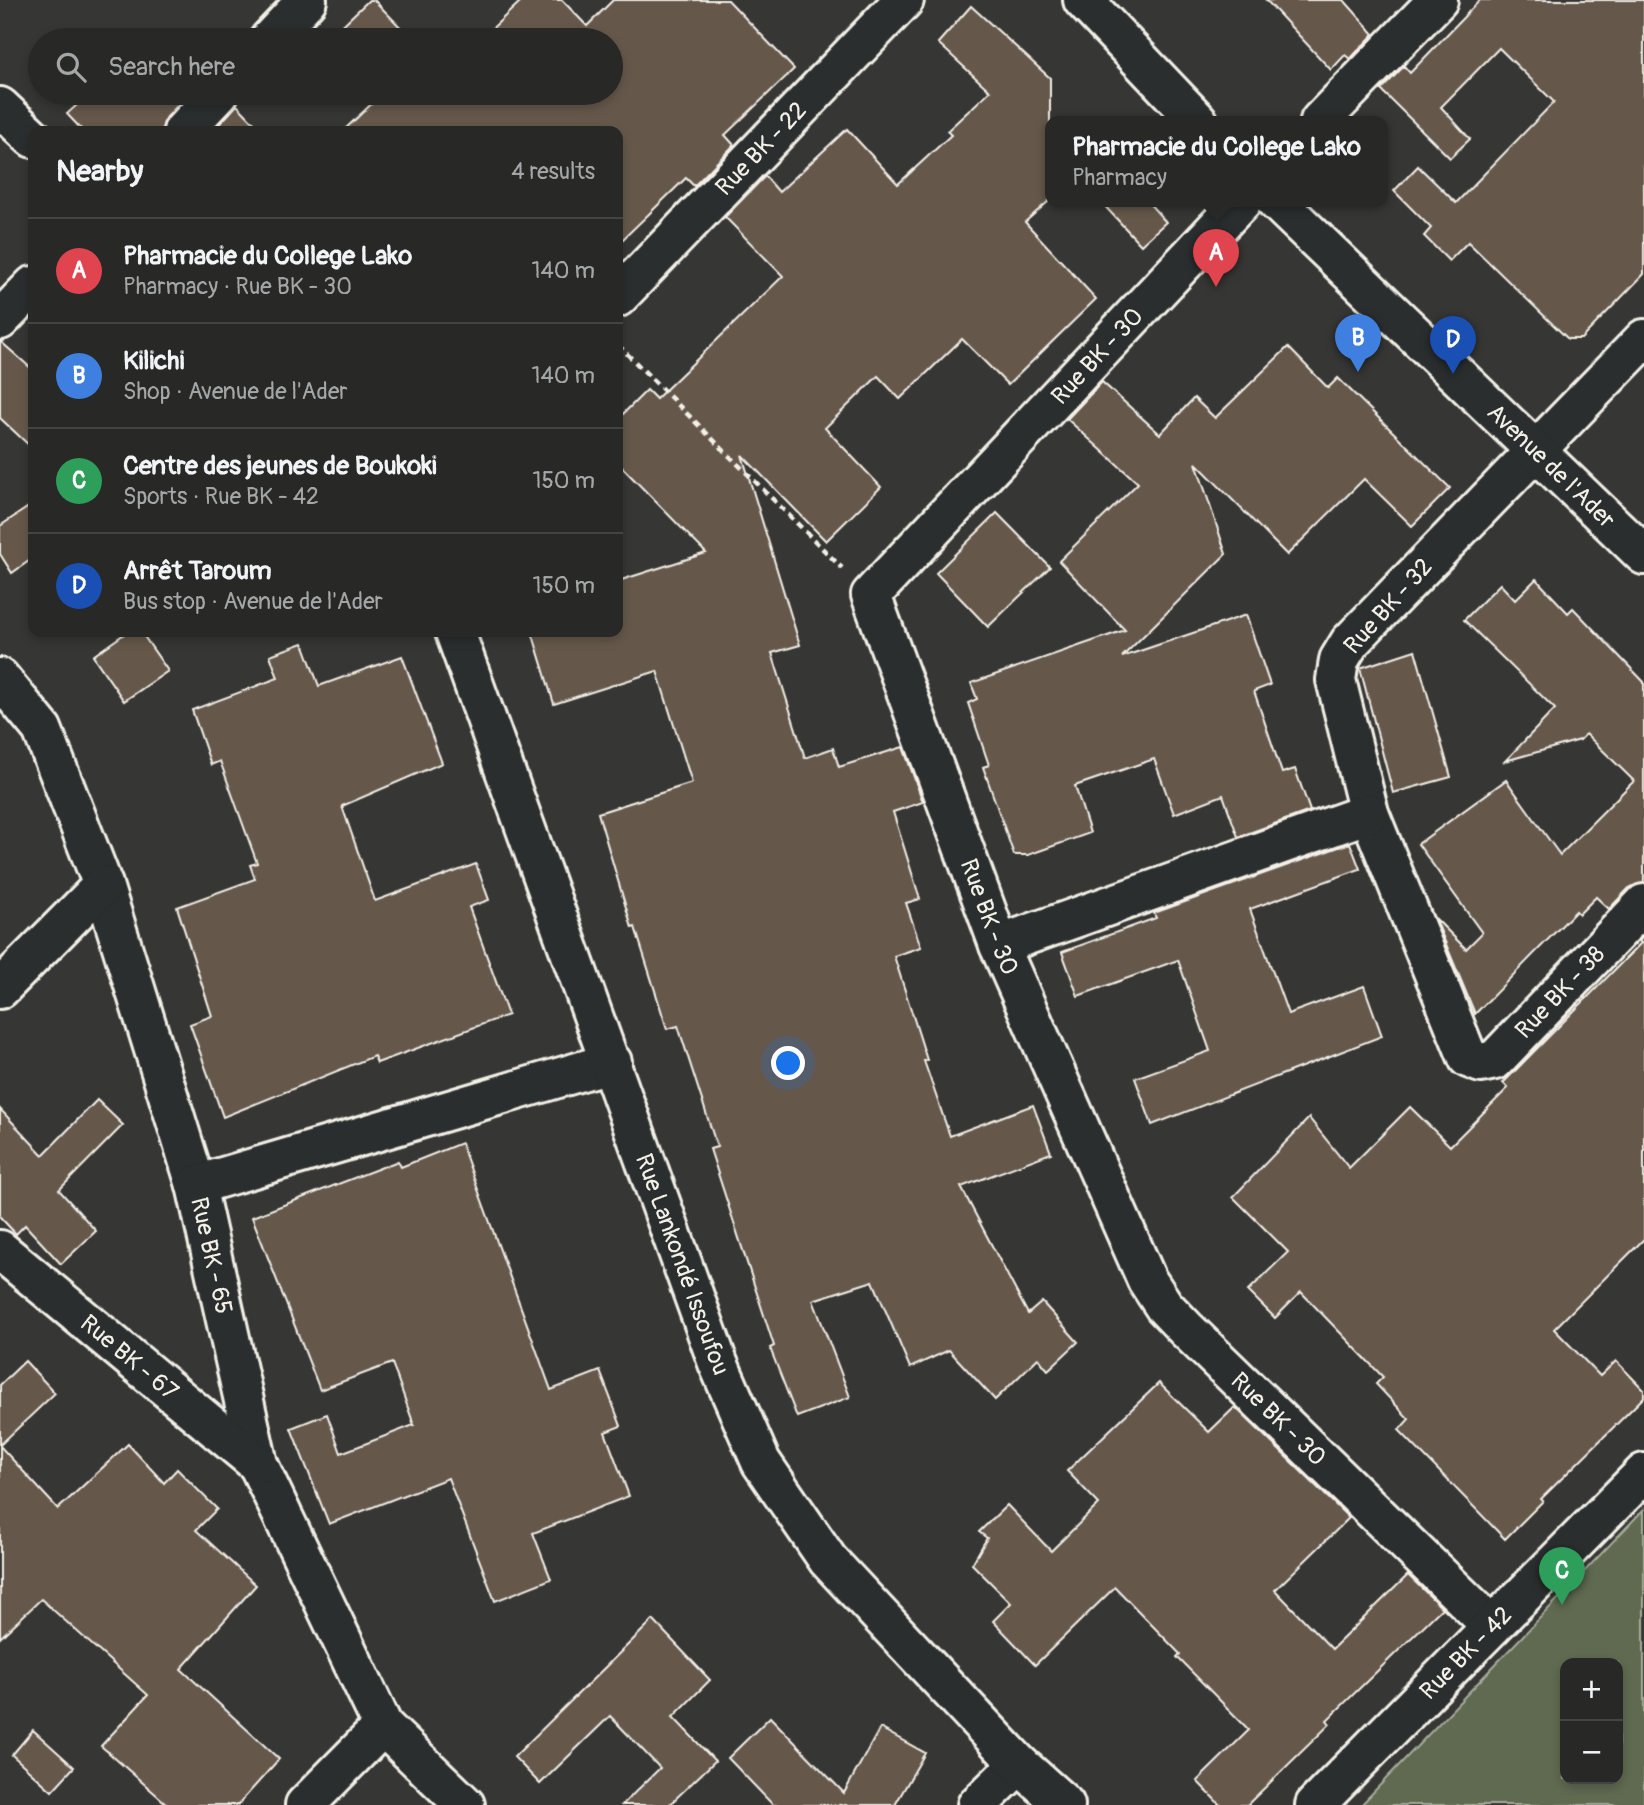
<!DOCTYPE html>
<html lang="en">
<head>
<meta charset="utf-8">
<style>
	:root { --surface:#282827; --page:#30302f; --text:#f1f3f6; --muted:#a5a6a7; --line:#444; --accent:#ff9aa2 }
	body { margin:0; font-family:Pangolin,sans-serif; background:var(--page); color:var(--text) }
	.controls { position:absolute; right:21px; bottom:21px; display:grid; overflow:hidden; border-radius:14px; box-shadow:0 4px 10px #0003 }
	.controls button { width:63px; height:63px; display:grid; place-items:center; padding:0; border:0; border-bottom:2px solid var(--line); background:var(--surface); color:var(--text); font:35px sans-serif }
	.you { position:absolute; left:789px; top:1064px; width:24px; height:24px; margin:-18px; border:5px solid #fff; border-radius:50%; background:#1a73e8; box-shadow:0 0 0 10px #1a73e833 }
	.badge { display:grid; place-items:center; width:46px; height:46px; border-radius:50%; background:var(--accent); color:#fff; font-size:23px; font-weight:700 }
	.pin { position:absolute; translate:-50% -58px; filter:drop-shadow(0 2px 4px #0008) }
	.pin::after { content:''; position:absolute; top:37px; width:24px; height:21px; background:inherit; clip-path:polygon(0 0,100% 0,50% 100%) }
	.popup { position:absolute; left:1045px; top:116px; width:343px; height:91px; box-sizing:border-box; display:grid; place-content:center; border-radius:14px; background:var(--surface); filter:drop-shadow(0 2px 5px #0005); font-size:23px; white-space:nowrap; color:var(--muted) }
	.popup b { font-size:26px; color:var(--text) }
	.popup::after { content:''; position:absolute; left:50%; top:100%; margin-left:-14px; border:14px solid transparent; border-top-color:var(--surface) }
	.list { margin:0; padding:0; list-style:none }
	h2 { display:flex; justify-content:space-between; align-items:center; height:91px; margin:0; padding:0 28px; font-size:30px }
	h2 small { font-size:23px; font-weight:400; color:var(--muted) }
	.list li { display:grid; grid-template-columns:46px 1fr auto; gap:21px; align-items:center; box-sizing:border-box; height:105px; padding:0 28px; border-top:2px solid var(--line) }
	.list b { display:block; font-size:26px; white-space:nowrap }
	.list p { margin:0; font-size:23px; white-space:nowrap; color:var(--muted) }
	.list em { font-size:23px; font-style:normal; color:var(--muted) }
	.icon { flex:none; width:38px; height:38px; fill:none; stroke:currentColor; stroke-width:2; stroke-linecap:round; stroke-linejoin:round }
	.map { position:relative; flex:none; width:1644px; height:1805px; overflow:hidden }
	.search { position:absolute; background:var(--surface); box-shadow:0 4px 10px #0003; left:28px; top:28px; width:595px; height:77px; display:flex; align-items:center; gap:18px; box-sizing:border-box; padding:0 24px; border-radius:38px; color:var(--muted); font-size:26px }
	.panel { position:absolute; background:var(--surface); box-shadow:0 4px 10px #0003; left:28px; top:126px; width:595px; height:511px; border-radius:14px }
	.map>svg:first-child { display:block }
</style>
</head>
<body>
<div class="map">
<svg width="1644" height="1805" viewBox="0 0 1644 1805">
	<rect width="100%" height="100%" fill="#363634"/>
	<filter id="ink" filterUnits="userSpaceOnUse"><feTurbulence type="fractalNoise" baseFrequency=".0143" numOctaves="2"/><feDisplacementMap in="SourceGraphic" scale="14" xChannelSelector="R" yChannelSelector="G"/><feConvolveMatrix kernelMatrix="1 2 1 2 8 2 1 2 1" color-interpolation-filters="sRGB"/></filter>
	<g filter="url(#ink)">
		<path fill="#5e6a51" stroke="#a9ae9c" stroke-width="2" fill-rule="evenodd" d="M 1644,1509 L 1644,1805 L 1361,1805 ZM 1618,1663 L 1618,1779 L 1565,1779 L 1565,1663 Z"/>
		<g fill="#65584c" stroke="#f4f1e8" stroke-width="2">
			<polygon points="369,0 374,0 413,40 327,40"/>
			<polygon points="522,0 562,0 587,26 613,0 728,0 794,69 725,135 734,145 694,186 686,178 618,244 618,131 343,131 383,93 611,93 611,40 480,40"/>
			<polygon points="1266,0 1344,0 1374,34 1350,59 1345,55 1331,70"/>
			<polygon points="1480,0 1644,0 1644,274 1581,339 1568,339 1468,242 1449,261 1424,236 1431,228 1394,191 1418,166 1456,203 1554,102 1499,48 1441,107 1470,139 1450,158 1381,90 1404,66 1410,73"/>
			<polygon points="971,6 1050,78 1050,200 1025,222 1096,299 1008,385 962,339 900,399 878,376 825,428 881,487 826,541 742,455 800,645 772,653 805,758 833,748 839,767 903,747 923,802 893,812 920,899 906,903 921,947 894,956 927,1060 924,1061 950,1136 1033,1105 1051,1153 961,1187 1028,1314 1042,1302 1078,1342 1048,1370 1038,1358 995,1400 949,1350 910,1368 873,1281 813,1300 850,1397 797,1417 770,1348 774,1346 710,1149 717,1147 678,1026 667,1029 635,927 632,928 598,813 692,783 657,671 554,704 532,632 618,632 618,581 706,553 618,463 618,419 647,390 656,399 783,276 725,217 765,176 779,192 847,129 898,184 951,135 947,131 990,91 938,43"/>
			<polygon points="90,93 189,93 167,117 162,131 83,131 67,114"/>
			<polygon points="237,105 262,131 213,131"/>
			<polygon points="1100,201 1147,201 1166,222 1141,245"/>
			<polygon points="0,341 33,370 33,449 0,418"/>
			<polygon points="1288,347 1328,388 1338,378 1450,488 1412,526 1364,479 1287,555 1196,463 1226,554 1122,657 1246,615 1270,685 1254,691 1282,773 1295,769 1310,811 1238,837 1223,795 1174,814 1154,759 1075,786 1090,833 1028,855 1014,855 983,767 989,765 968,703 977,699 971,683 1125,630 1059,561 1138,483 1067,419 1102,382 1160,434 1194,398 1215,418"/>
			<polygon points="33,504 33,558 12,573 0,554 0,526"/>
			<polygon points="997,513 1050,567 988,627 936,573"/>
			<polygon points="1536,579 1568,613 1573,608 1644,682 1644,883 1629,888 1609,909 1596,897 1579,914 1576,911 1475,1014 1435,918 1466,949 1482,933 1418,844 1506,780 1560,855 1634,781 1586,734 1580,740 1505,761 1555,709 1464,620 1500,584 1515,600"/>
			<polygon points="127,632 141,632 168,671 124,701 93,656"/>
			<polygon points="303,643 319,686 402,656 442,763 342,806 375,901 476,864 489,900 469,907 508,1015 377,1063 374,1056 223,1117 190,1024 212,1016 177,907 255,879 250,865 257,863 220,761 211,765 192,710 278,678 270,655"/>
			<polygon points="1415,650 1451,777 1393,793 1360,668"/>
			<polygon points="1350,843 1360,869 1250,909 1288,1014 1364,986 1382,1036 1152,1125 1135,1078 1210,1051 1178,960 1078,996 1062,952 1156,918 1154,913"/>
			<polygon points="1644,936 1644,1239 1554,1329 1600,1376 1616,1361 1644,1390 1644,1397 1541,1499 1543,1501 1505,1539 1399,1430 1409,1419 1376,1384 1383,1377 1301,1292 1275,1318 1248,1291 1288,1252 1233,1197 1309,1118 1349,1168 1410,1107 1450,1146 1508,1088 1503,1083 1641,943 1639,941"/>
			<polygon points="97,1100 123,1125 59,1190 96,1231 61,1264 25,1225 16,1234 0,1217 0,1109 43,1155"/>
			<polygon points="461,1143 551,1390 600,1371 621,1426 605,1432 629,1496 533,1533 551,1579 495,1601 448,1478 329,1524 291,1428 327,1414 341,1453 414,1425 392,1363 320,1390 252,1217 398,1161 401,1167"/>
			<polygon points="25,1361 55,1393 0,1445 0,1385"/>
			<polygon points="1159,1383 1209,1432 1235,1407 1349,1518 1275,1590 1332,1649 1408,1575 1442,1608 1327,1720 1330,1724 1247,1805 1220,1805 1197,1781 1249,1730 1177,1657 1180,1654 1115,1587 1035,1665 993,1621 1011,1603 972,1564 987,1538 979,1532 1007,1505 1051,1551 1099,1504 1067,1471"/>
			<polygon points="128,1444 164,1483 177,1469 217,1509 196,1530 256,1585 181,1669 279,1759 238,1805 168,1805 101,1746 148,1695 41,1599 0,1638 0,1446 58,1509"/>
			<polygon points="653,1620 710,1680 673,1717 715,1761 669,1805 622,1805 660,1768 610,1716 540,1784 514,1757"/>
			<polygon points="770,1717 844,1793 880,1728 925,1753 895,1805 773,1805 728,1758"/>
			<polygon points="33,1730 74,1767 52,1791 12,1755"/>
		</g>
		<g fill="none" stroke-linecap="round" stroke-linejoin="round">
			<g stroke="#f4f1e8" stroke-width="44">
				<g id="minor">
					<polyline points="269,40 307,0"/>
					<polyline points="1320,121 1438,0"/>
					<polyline points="183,131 219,93"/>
					<path id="s1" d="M 1242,201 L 871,595 L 999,945 L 1147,1280 L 1164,1306 L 1186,1329 L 1492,1626"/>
					<path id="s2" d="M 618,297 L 904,0"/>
					<polyline points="0,320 33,286"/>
					<path id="s3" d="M 1644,339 L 1350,642 L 1339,660 L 1336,680 L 1369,813 L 1468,1058 L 1481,1063 L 1495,1060 L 1644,904"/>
					<path id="s4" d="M 0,678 L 42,729 L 103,885 L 196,1185 L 258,1464 L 383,1726 L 465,1805"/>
					<polyline points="999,945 1369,813"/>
					<polyline points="0,989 103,885"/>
					<polyline points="196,1185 612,1062"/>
					<path id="s5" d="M 0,1250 L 258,1464"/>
					<polyline points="305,1805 383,1726"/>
					<polyline points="977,1805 1019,1764"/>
					<path id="s6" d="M 1315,1805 L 1644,1473"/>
				</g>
			</g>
			<g stroke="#f4f1e8" stroke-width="44">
				<g id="tertiary">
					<polyline points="0,107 33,138"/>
					<path id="s7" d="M 455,632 L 718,1363 L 761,1462 L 828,1560 L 1019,1764 L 1065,1805"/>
				</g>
			</g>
			<g stroke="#f4f1e8" stroke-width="44">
				<g id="secondary">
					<polyline points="1083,0 1198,121"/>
					<path id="s8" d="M 1276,201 L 1644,555"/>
				</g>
			</g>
			<polyline stroke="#f4f1e8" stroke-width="4.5" stroke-dasharray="7 5" stroke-linecap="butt" points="618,345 842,568"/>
			<use href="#minor" stroke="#2a2d2e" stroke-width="38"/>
			<use href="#tertiary" stroke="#2a2d2e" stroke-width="38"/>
			<use href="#secondary" stroke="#2a2d2e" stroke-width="38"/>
		</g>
	</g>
	<g text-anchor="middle" stroke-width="5" stroke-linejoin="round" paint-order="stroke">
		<g font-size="24" fill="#f4f1e8" stroke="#2a2d2e">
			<text dy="8" stroke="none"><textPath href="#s2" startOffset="206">Rue BK - 22</textPath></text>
			<text transform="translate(1097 356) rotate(-47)" y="8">Rue BK - 30</text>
			<text dy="8" stroke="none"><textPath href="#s8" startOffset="382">Avenue de l'Ader</textPath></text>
			<text transform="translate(1388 606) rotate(-48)" y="8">Rue BK - 32</text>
			<text dy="8" stroke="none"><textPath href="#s1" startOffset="884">Rue BK - 30</textPath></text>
			<text dy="8" stroke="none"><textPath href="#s3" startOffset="987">Rue BK - 38</textPath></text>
			<text dy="8" stroke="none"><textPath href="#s4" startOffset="620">Rue BK - 65</textPath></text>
			<text dy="8" stroke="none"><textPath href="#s7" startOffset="672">Rue Lankondé Issoufou</textPath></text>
			<text dy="8" stroke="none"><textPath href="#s5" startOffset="168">Rue BK - 67</textPath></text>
			<text dy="8" stroke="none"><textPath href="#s1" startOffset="1472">Rue BK - 30</textPath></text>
			<text dy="8" stroke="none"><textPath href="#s6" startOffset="214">Rue BK - 42</textPath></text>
		</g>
	</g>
</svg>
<div class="controls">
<button>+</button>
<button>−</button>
</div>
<div class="you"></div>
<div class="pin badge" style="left:1216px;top:287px;background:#e0444e">A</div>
<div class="popup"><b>Pharmacie du College Lako</b>Pharmacy</div>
<div class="pin badge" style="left:1358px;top:372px;background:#3f7fe0">B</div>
<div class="pin badge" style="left:1562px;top:1605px;background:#2e9e5b">C</div>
<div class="pin badge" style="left:1453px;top:374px;background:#1a4fb4">D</div>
<div class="search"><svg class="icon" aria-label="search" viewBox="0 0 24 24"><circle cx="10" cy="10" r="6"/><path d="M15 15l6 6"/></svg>Search here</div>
<section class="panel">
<h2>Nearby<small>4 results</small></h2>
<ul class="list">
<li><span class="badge" style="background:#e0444e">A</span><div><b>Pharmacie du College Lako</b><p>Pharmacy · Rue BK - 30</p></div><em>140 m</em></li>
<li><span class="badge" style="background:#3f7fe0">B</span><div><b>Kilichi</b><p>Shop · Avenue de l'Ader</p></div><em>140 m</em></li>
<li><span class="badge" style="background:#2e9e5b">C</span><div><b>Centre des jeunes de Boukoki</b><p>Sports · Rue BK - 42</p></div><em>150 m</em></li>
<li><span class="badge" style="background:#1a4fb4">D</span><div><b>Arrêt Taroum</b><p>Bus stop · Avenue de l'Ader</p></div><em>150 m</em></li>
</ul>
</section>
</div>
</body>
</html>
